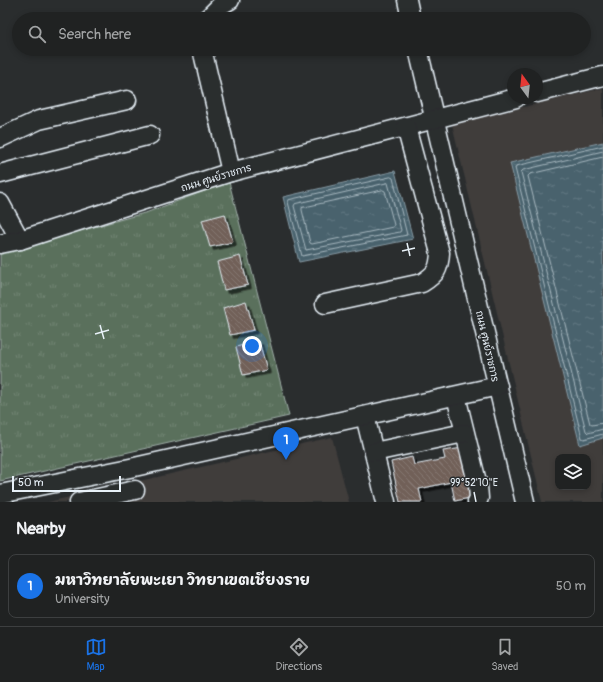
<!DOCTYPE html>
<html lang="en">
<head>
<meta charset="utf-8">
<style>
	:root { --surface:#202222; --page:#2d2f2f; --text:#f1f3f6; --muted:#a2a4a5; --line:#3d3f40; --accent:#1a73e8 }
	body { margin:0; font-family:Pangolin,"Playpen Sans Thai",sans-serif; background:var(--page); color:var(--text) }
	.controls { position:absolute; right:12px; bottom:12px; display:grid; overflow:hidden; border-radius:8px; box-shadow:0 2px 6px #0003 }
	.controls button { width:36px; height:36px; display:grid; place-items:center; padding:0; border:0; border-bottom:1px solid var(--line); background:var(--surface); color:var(--text); font:20px sans-serif }
	.compass { position:absolute; left:507px; top:68px; width:36px; height:36px; border-radius:50%; background:var(--surface); box-shadow:0 2px 6px #0003; rotate:345deg }
	.scale { position:absolute; left:12px; bottom:10px; width:109px; box-sizing:border-box; padding-left:4px; border:2px solid #e8f1f8; border-top:0; font-size:11px; line-height:14px; white-space:nowrap; color:#e8f1f8; -webkit-text-stroke:3px #2a2d2e; paint-order:stroke }
	.you { position:absolute; left:252px; top:346px; width:14px; height:14px; margin:-10px; border:3px solid #fff; border-radius:50%; background:#1a73e8; box-shadow:0 0 0 6px #1a73e833 }
	.badge { display:grid; place-items:center; width:26px; height:26px; border-radius:50%; background:var(--accent); color:#fff; font-size:13px; font-weight:700 }
	.pin { position:absolute; translate:-50% -33px; filter:drop-shadow(0 1px 2px #0008) }
	.pin::after { content:''; position:absolute; top:21px; width:14px; height:12px; background:inherit; clip-path:polygon(0 0,100% 0,50% 100%) }
	.list { margin:0; padding:0; list-style:none }
	h2 { display:flex; justify-content:space-between; align-items:center; height:52px; margin:0; padding:0 16px; font-size:17px }
	h2 small { font-size:13px; font-weight:400; color:var(--muted) }
	.list li { display:grid; grid-template-columns:26px 1fr auto; gap:12px; align-items:center; box-sizing:border-box; height:64px; margin:0 8px 8px; padding:0 8px; border:1px solid var(--line); border-radius:8px }
	.list b { display:block; font-size:15px; white-space:nowrap }
	.list p { margin:0; font-size:13px; white-space:nowrap; color:var(--muted) }
	.list em { font-size:13px; font-style:normal; color:var(--muted) }
	.icon { flex:none; width:22px; height:22px; fill:none; stroke:currentColor; stroke-width:2; stroke-linecap:round; stroke-linejoin:round }
	.map { position:relative; flex:none; width:603px; height:502px; overflow:hidden }
	.search { position:absolute; background:var(--surface); box-shadow:0 2px 6px #0003; left:12px; right:12px; top:12px; height:44px; display:flex; align-items:center; gap:10px; box-sizing:border-box; padding:0 14px; border-radius:22px; color:var(--muted); font-size:15px }
	.sheet { height:124px; background:var(--surface) }
	nav { display:flex; justify-content:space-around; align-items:center; box-sizing:border-box; height:56px; border-top:1px solid var(--line); background:var(--surface); font-size:11px; color:var(--muted) }
	nav a { display:grid; justify-items:center; gap:2px }
	nav .on { color:var(--accent) }
	.map>svg:first-child { display:block }
</style>
</head>
<body>
<div class="map">
<svg width="603" height="502" viewBox="0 0 603 502">
	<defs>
		<pattern id="park-tufts" width="24" height="20" patternUnits="userSpaceOnUse"><rect width="24" height="20" fill="#5a705c"/><path d="M3 7l-1-3M5 7V3M7 7l1-3M15 17l-1-3M17 17v-4M19 17l1-3" fill="none" stroke="#728574"/></pattern>
		<pattern id="water-ripples" width="26" height="14" patternUnits="userSpaceOnUse"><rect width="26" height="14" fill="#48626d"/><path d="M2 4q2-2 4 0t4 0M15 11q2-2 4 0t4 0" fill="none" stroke="#627983"/></pattern>
		<pattern id="building-back-hatch" width="6" height="6" patternUnits="userSpaceOnUse"><rect width="6" height="6" fill="#716059"/><path d="M-1 5l2 2M0 0l6 6M5-1l2 2" fill="none" stroke="#857772"/></pattern>
		<filter id="shadow"><feDropShadow dx="3.5" dy="3.5" stdDeviation="0" flood-color="#0009"/></filter>
	</defs>
	<rect width="100%" height="100%" fill="#2a2d2e"/>
	<filter id="ink" filterUnits="userSpaceOnUse"><feTurbulence type="fractalNoise" baseFrequency=".025" numOctaves="2"/><feDisplacementMap in="SourceGraphic" scale="8" xChannelSelector="R" yChannelSelector="G"/><feConvolveMatrix kernelMatrix="1 2 1 2 8 2 1 2 1" color-interpolation-filters="sRGB"/></filter>
	<g filter="url(#ink)">
		<g fill="#3f3c3b" fill-rule="evenodd">
			<path d="M 603,88 L 603,502 L 542,502 L 452,124 ZM 558,457 L 588,457 L 588,487 L 558,487 Z"/>
			<polygon points="332,437 349,502 48,502"/>
		</g>
		<polygon fill="url(#park-tufts)" stroke="#a1b0aa" points="229,182 289,416 0,481 0,253 148,212"/>
		<g fill="url(#water-ripples)" stroke="#889ba5">
			<polygon points="603,142 603,438 580,445 510,163"/>
			<polygon points="395,171 413,239 299,262 283,197"/>
		</g>
		<g fill="none" stroke-linecap="round" stroke-linejoin="round">
			<g stroke="#a8b8c0" stroke-width="1">
				<polyline points="603,146 516,166 515,168 582,438 584,439 603,434"/>
				<polyline points="603,151 523,170 521,172 586,431 588,433 603,429"/>
				<polyline points="603,157 530,174 528,176 590,424 592,425 603,423"/>
				<polygon points="391,177 393,178 407,235 302,256 288,202 289,200"/>
				<polygon points="388,183 401,230 400,232 306,250 294,206 295,204"/>
				<polygon points="383,190 385,191 394,225 393,227 312,244 310,243 302,210 302,208"/>
			</g>
		</g>
		<g fill="url(#building-back-hatch)" stroke="#e8f1f8" filter="url(#shadow)">
			<polygon points="225,214 233,242 210,247 202,220"/>
			<polygon points="240,256 248,285 224,290 217,262"/>
			<polygon points="246,301 254,330 230,335 223,308"/>
			<polygon points="259,341 267,370 243,375 236,347"/>
			<polygon points="463,448 475,497 455,501 451,482 419,489 422,502 400,502 391,462 412,457 414,465 445,459 443,451"/>
		</g>
		<g fill="none" stroke-linecap="round" stroke-linejoin="round">
			<g stroke="#e8f1f8" stroke-width="21">
				<g id="minor">
					<polyline points="407,0 411,19"/>
					<polyline points="207,19 221,5 230,0"/>
					<polyline points="202,49 231,172"/>
					<polyline points="418,49 525,502"/>
					<polyline points="537,93 603,76"/>
					<polyline points="0,138 39,120 127,100"/>
					<polyline points="0,174 150,135"/>
					<polyline points="0,203 20,240"/>
					<polyline points="0,244 20,240 231,172 516,98"/>
					<path d="M 325,304 L 422,283 C 436,274 439,270 440,253 L 406,127"/>
					<polyline points="456,396 478,486 479,498 477,502"/>
					<polyline points="365,416 386,502"/>
					<polyline points="374,452 464,433"/>
					<polyline points="0,494 130,468 498,386"/>
					<polyline points="79,502 135,490"/>
				</g>
			</g>
			<use href="#minor" stroke="#2a2d2e" stroke-width="18"/>
		</g>
	</g>
	<path fill="none" stroke="#e8f1f8" stroke-width="1.5" d="M 407,243 L 410,256M 402,251 L 415,248M 100,325 L 104,339M 95,334 L 109,330M 474,492 L 476,502"/>
	<g text-anchor="middle" stroke-width="3" stroke-linejoin="round" paint-order="stroke">
		<g font-size="10" fill="#e8f1f8" stroke="#2a2d2e">
			<text transform="translate(216 177) rotate(-17)" y="4">ถนน ศูนย์ราชการ</text>
			<text transform="translate(488 346) rotate(77)" y="4">ถนน ศูนย์ราชการ</text>
		</g>
	</g>
	<g font-size="10" text-anchor="middle" fill="#e8f1f8" stroke="#2a2d2e" stroke-width="3" stroke-linejoin="round" paint-order="stroke">
		<text x="474" y="486">99°52'10"E</text>
	</g>
</svg>
<div class="controls">
<button><svg class="icon" aria-label="layers" viewBox="0 0 24 24"><path d="M12 4l9 5-9 5-9-5zM3 14l9 5 9-5"/></svg></button>
</div>
<svg class="compass" viewBox="-18 -18 36 36"><path d="M0-13l5 13h-10z" fill="#e53935"/><path d="M0 13l5-13h-10z" fill="#a2a4a5"/></svg>
<div class="scale">50 m</div>
<div class="you"></div>
<div class="pin badge" style="left:286px;top:460px">1</div>
<div class="search"><svg class="icon" aria-label="search" viewBox="0 0 24 24"><circle cx="10" cy="10" r="6"/><path d="M15 15l6 6"/></svg>Search here</div>
</div>
<section class="sheet">
<h2>Nearby<small></small></h2>
<ul class="list">
<li><span class="badge">1</span><div><b>มหาวิทยาลัยพะเยา วิทยาเขตเชียงราย</b><p>University</p></div><em>50 m</em></li>
</ul>
</section>
<nav>
<a class="on"><svg class="icon" aria-label="map" viewBox="0 0 24 24"><path d="M3 6l6-2 6 2 6-2v14l-6 2-6-2-6 2zM9 4v14M15 6v14"/></svg>Map</a>
<a><svg class="icon" aria-label="directions" viewBox="0 0 24 24"><path d="M12 3l9 9-9 9-9-9zM9 14v-3h6M13 9l2 2-2 2"/></svg>Directions</a>
<a><svg class="icon" aria-label="saved" viewBox="0 0 24 24"><path d="M7 4h10v16l-5-4-5 4z"/></svg>Saved</a>
</nav>
</body>
</html>
